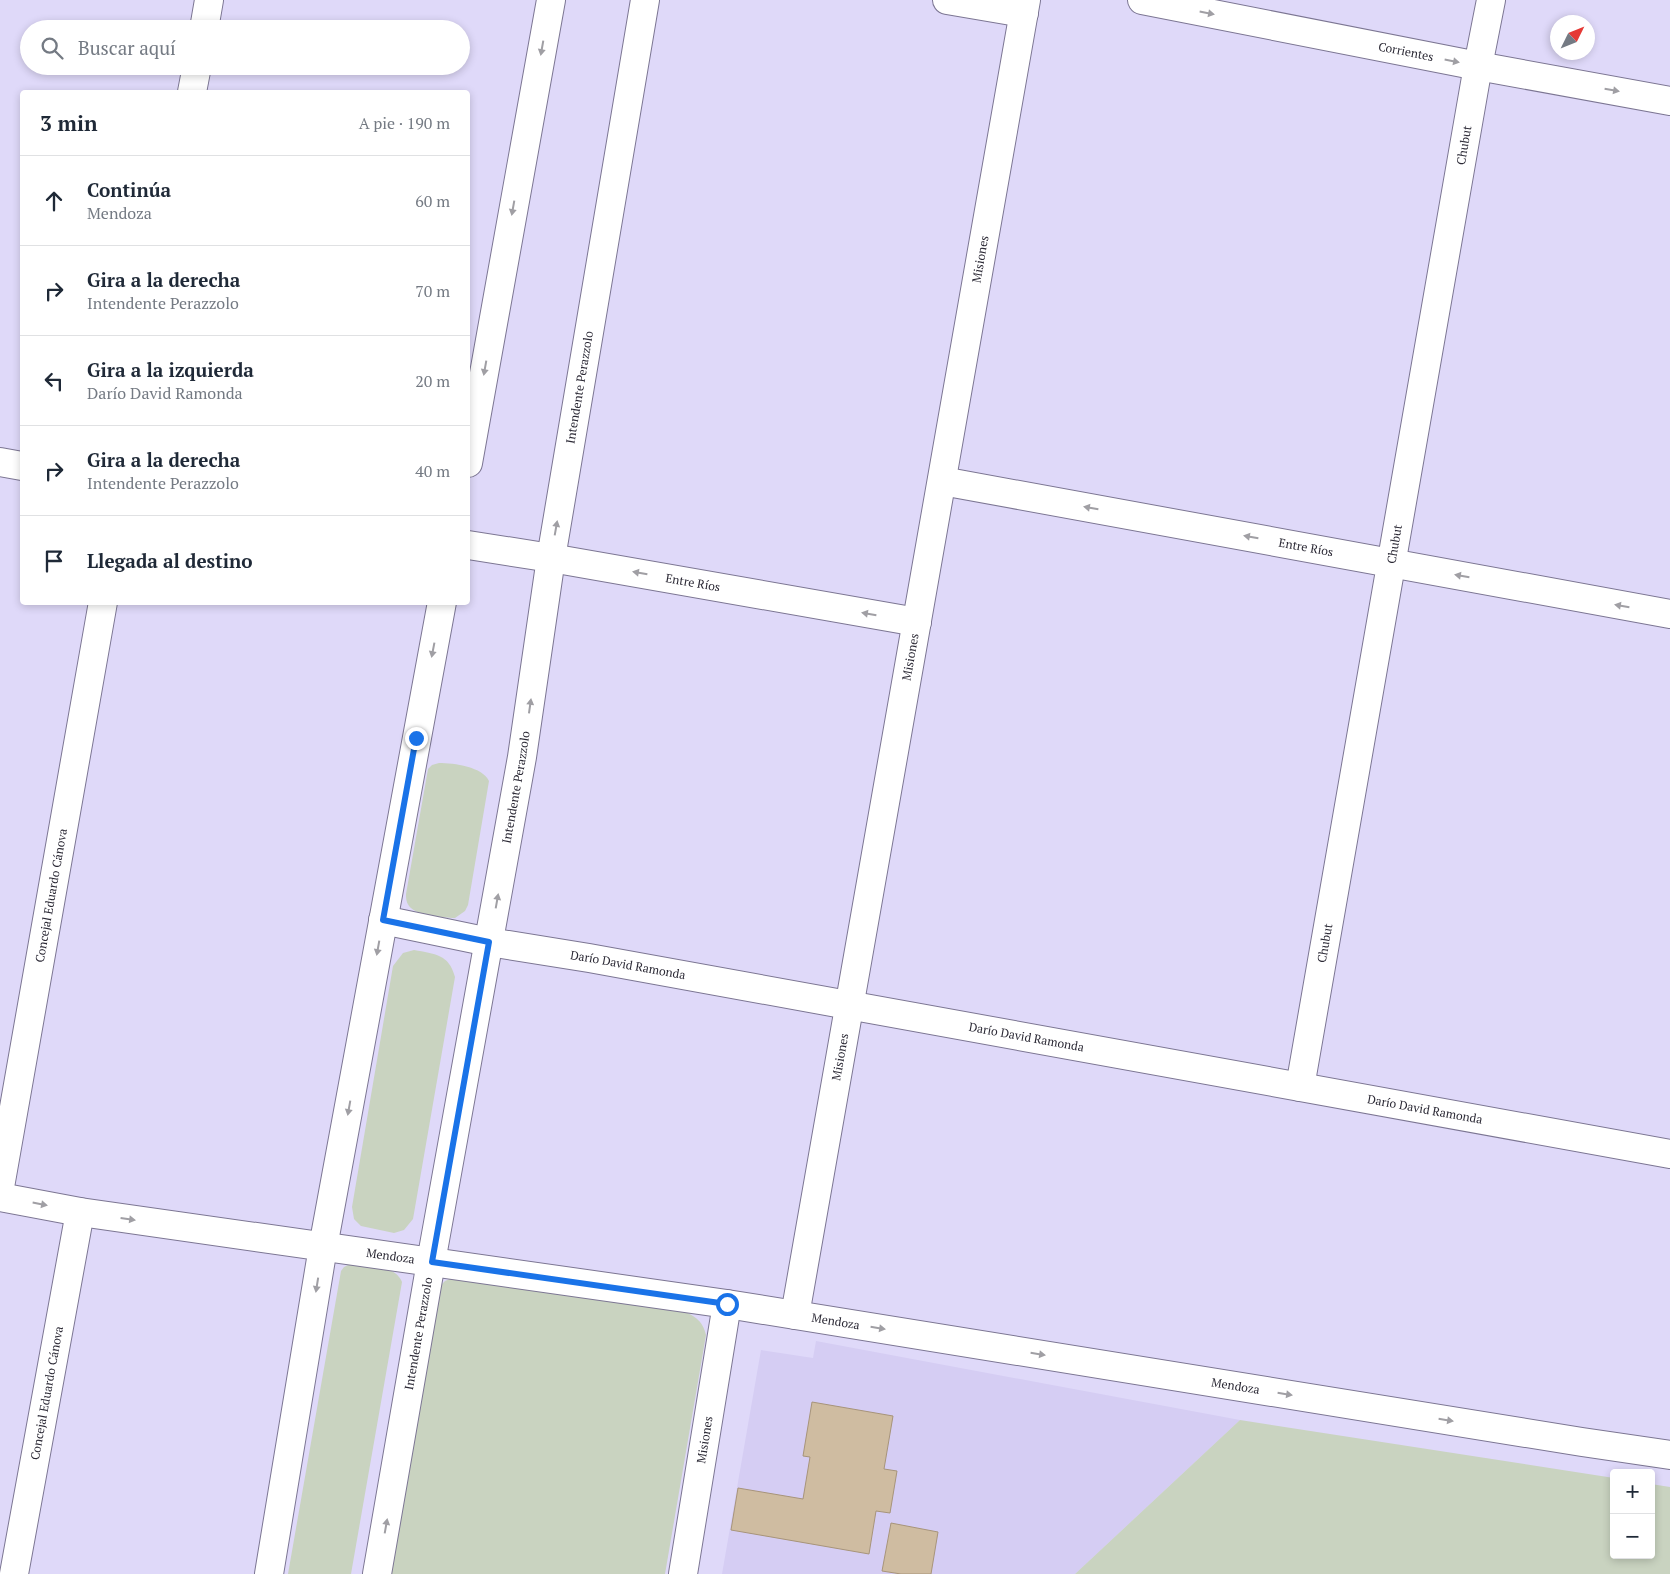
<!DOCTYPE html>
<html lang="es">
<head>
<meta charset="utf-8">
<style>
	:root { --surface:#fff; --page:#f6f6f7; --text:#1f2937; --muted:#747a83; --line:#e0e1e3 }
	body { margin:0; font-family:"PT Serif",serif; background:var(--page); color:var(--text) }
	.controls { position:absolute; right:15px; bottom:15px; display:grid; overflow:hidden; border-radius:5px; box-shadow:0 2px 8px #0003 }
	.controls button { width:45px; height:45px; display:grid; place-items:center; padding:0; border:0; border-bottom:1px solid var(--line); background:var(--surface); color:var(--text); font:25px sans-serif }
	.compass { position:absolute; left:1550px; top:15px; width:45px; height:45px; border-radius:50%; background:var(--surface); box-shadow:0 2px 8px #0003; rotate:47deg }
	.stop { position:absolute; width:15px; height:15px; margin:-11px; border:4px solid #1a73e8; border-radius:50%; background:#fff }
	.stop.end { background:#1a73e8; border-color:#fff; box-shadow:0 1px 5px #0008 }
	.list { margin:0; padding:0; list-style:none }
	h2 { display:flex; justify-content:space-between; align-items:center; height:65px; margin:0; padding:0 20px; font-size:21px }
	h2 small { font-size:16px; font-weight:400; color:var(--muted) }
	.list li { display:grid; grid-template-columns:32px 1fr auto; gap:15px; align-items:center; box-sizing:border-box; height:90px; padding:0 20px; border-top:1px solid var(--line) }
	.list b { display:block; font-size:19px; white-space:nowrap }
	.list p { margin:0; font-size:16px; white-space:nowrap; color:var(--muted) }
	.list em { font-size:16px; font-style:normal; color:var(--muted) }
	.icon { flex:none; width:28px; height:28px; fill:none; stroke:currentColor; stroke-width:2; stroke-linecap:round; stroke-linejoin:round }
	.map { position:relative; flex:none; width:1670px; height:1574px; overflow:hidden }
	.search { position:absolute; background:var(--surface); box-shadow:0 2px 8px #0003; left:20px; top:20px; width:450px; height:55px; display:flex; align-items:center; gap:12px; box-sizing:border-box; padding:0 18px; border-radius:28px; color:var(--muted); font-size:19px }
	.panel { position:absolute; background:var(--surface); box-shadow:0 2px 8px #0003; left:20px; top:90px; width:450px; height:515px; border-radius:5px }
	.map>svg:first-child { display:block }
</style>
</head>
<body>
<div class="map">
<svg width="1670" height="1574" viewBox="0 0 1670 1574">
	<rect width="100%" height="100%" fill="#dfd9f9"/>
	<polygon fill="#d5cdf3" points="816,1341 1240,1420 1075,1574 722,1574 761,1350 813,1358"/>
	<g fill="#c9d3c0">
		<path d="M 439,763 C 454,763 483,767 489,781 L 468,905 L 465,911 L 455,918 C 443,918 415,915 409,906 C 406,902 406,898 406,894 L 428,769 L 432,765 Z"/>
		<path d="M 414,950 C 435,954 449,954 455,977 L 413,1219 L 404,1230 L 394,1233 L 361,1226 L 354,1219 L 352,1207 L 393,966 L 403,953 Z"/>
		<path d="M 350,1264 C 367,1267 395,1264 402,1282 L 351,1574 L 288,1574 L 341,1271 L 344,1267 Z"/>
		<path d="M 452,1278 L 686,1312 C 698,1318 703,1323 706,1335 L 665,1574 L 388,1574 L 439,1287 L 445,1281 Z"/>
		<polygon points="1240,1420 1614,1478 1614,1555 1651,1555 1651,1484 1670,1487 1670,1574 1075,1574"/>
	</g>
	<g fill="#cfbca1" stroke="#a7947a">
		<polygon points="812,1402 893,1416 884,1469 897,1471 890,1513 876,1511 869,1554 731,1530 738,1488 803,1499 810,1457 803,1456"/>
		<polygon points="891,1523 938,1532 931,1574 901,1574 882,1571"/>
	</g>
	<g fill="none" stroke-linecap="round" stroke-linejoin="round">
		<g stroke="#7c7693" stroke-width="30">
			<g id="minor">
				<polyline points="947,0 1024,13"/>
				<path id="s1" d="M 1142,0 L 1478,66 L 1670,101"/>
				<polyline points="204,29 209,0"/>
				<polyline points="192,92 197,66"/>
				<polyline points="0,462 22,466"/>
				<polyline points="468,463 551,0"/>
				<path id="s2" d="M 942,481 L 1670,614"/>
				<path id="s3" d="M 468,545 L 551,558 L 917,622"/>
				<path id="s4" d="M 383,920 L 489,942 L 589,958 L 1670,1154"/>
				<path id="s5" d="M 1300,1087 L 1478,66 L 1491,0"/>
				<path id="s6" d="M 0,1187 L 103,602"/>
				<path id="s7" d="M 0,1197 L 80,1212 L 727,1304 L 1582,1442 L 1670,1455"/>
				<path id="s8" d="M 795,1315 L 1026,0"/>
				<path id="s9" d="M 14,1574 L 80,1212"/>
				<polyline points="269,1574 323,1247 442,602"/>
				<path id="s10" d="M 377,1574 L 431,1262 L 522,757 L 551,558 L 645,0"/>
				<path id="s11" d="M 683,1574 L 727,1304"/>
			</g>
		</g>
		<use href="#minor" stroke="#fff" stroke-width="28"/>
	</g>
	<defs><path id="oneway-solid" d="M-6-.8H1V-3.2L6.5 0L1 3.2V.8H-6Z" transform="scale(1.25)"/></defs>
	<g fill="#a09fa4">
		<use href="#oneway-solid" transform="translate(1207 13) rotate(11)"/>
		<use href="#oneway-solid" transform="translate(542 48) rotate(100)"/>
		<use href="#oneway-solid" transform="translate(1452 61) rotate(11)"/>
		<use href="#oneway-solid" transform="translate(1612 90) rotate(10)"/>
		<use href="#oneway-solid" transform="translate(513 208) rotate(100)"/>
		<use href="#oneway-solid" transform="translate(485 368) rotate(100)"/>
		<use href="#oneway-solid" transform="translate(1091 508) rotate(-170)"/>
		<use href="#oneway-solid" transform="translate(556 528) rotate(-80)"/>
		<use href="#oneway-solid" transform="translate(1251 537) rotate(-170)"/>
		<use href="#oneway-solid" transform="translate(640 573) rotate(-170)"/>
		<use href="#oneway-solid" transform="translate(1462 576) rotate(-170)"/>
		<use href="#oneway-solid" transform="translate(1622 606) rotate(-170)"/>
		<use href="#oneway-solid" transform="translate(869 614) rotate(-170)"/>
		<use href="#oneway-solid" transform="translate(433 650) rotate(101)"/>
		<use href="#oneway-solid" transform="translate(530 706) rotate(-82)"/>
		<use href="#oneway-solid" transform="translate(497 901) rotate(-80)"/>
		<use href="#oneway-solid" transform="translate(378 948) rotate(100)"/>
		<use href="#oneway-solid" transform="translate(349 1108) rotate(100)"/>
		<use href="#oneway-solid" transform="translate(40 1204) rotate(11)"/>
		<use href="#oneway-solid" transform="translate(128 1219) rotate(8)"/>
		<use href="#oneway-solid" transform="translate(317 1285) rotate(99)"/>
		<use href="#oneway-solid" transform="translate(878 1328) rotate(9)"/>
		<use href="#oneway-solid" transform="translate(1038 1354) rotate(9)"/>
		<use href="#oneway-solid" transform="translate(1285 1394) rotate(9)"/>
		<use href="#oneway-solid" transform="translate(1446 1420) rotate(9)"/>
		<use href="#oneway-solid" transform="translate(386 1526) rotate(-80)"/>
	</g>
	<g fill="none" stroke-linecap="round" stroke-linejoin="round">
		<polyline stroke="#1a73e8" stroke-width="6" points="416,738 383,920 489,942 432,1262 727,1304"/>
	</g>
	<g text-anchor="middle" stroke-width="4" stroke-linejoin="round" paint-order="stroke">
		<g font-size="12" fill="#2b2935" stroke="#ece9fc">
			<text dy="4" stroke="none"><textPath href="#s1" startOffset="269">Corrientes</textPath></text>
			<text dy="4" stroke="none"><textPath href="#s5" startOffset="956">Chubut</textPath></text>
			<text dy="4" stroke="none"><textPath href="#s8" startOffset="1072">Misiones</textPath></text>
			<text dy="4" stroke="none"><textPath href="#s10" startOffset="1204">Intendente Perazzolo</textPath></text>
			<text dy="4" stroke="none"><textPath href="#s5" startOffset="551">Chubut</textPath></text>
			<text dy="4" stroke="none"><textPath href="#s2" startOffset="370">Entre Ríos</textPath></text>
			<text dy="4" stroke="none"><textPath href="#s3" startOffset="228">Entre Ríos</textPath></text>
			<text dy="4" stroke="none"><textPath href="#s8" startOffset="668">Misiones</textPath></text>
			<text dy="4" stroke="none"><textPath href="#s10" startOffset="799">Intendente Perazzolo</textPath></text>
			<text dy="4" stroke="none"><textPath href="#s6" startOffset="296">Concejal Eduardo Cánova</textPath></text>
			<text dy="4" stroke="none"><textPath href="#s5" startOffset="146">Chubut</textPath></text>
			<text dy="4" stroke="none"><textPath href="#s4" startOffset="249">Darío David Ramonda</textPath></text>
			<text dy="4" stroke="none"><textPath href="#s4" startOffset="654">Darío David Ramonda</textPath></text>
			<text dy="4" stroke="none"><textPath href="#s8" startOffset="262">Misiones</textPath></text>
			<text dy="4" stroke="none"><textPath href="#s4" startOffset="1059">Darío David Ramonda</textPath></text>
			<text dy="4" stroke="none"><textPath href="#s7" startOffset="395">Mendoza</textPath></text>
			<text dy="4" stroke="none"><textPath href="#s7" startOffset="845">Mendoza</textPath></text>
			<text dy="4" stroke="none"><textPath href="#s10" startOffset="244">Intendente Perazzolo</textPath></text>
			<text dy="4" stroke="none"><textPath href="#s7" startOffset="1250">Mendoza</textPath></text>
			<text dy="4" stroke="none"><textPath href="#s9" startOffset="184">Concejal Eduardo Cánova</textPath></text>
			<text dy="4" stroke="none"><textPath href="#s11" startOffset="136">Misiones</textPath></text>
		</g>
	</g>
</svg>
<div class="controls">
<button>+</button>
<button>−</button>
</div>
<svg class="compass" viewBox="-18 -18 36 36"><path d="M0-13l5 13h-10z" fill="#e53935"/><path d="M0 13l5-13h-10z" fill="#747a83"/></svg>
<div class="stop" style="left:727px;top:1304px"></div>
<div class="stop end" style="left:416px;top:738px"></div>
<div class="search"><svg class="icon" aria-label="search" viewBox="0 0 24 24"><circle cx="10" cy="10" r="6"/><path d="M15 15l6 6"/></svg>Buscar aquí</div>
<section class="panel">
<h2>3 min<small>A pie · 190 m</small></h2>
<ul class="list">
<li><svg class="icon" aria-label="ahead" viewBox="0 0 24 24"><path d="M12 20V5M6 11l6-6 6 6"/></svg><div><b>Continúa</b><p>Mendoza</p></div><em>60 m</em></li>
<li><svg class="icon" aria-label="right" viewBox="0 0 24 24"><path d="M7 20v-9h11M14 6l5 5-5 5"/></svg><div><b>Gira a la derecha</b><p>Intendente Perazzolo</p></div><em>70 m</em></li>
<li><svg class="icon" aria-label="left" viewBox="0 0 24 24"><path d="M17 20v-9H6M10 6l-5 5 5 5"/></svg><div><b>Gira a la izquierda</b><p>Darío David Ramonda</p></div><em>20 m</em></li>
<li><svg class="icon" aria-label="right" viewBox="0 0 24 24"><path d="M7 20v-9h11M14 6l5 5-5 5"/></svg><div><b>Gira a la derecha</b><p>Intendente Perazzolo</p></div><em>40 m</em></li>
<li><svg class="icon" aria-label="arrive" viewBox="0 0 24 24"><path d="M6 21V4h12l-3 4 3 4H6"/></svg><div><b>Llegada al destino</b></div></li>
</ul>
</section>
</div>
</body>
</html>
